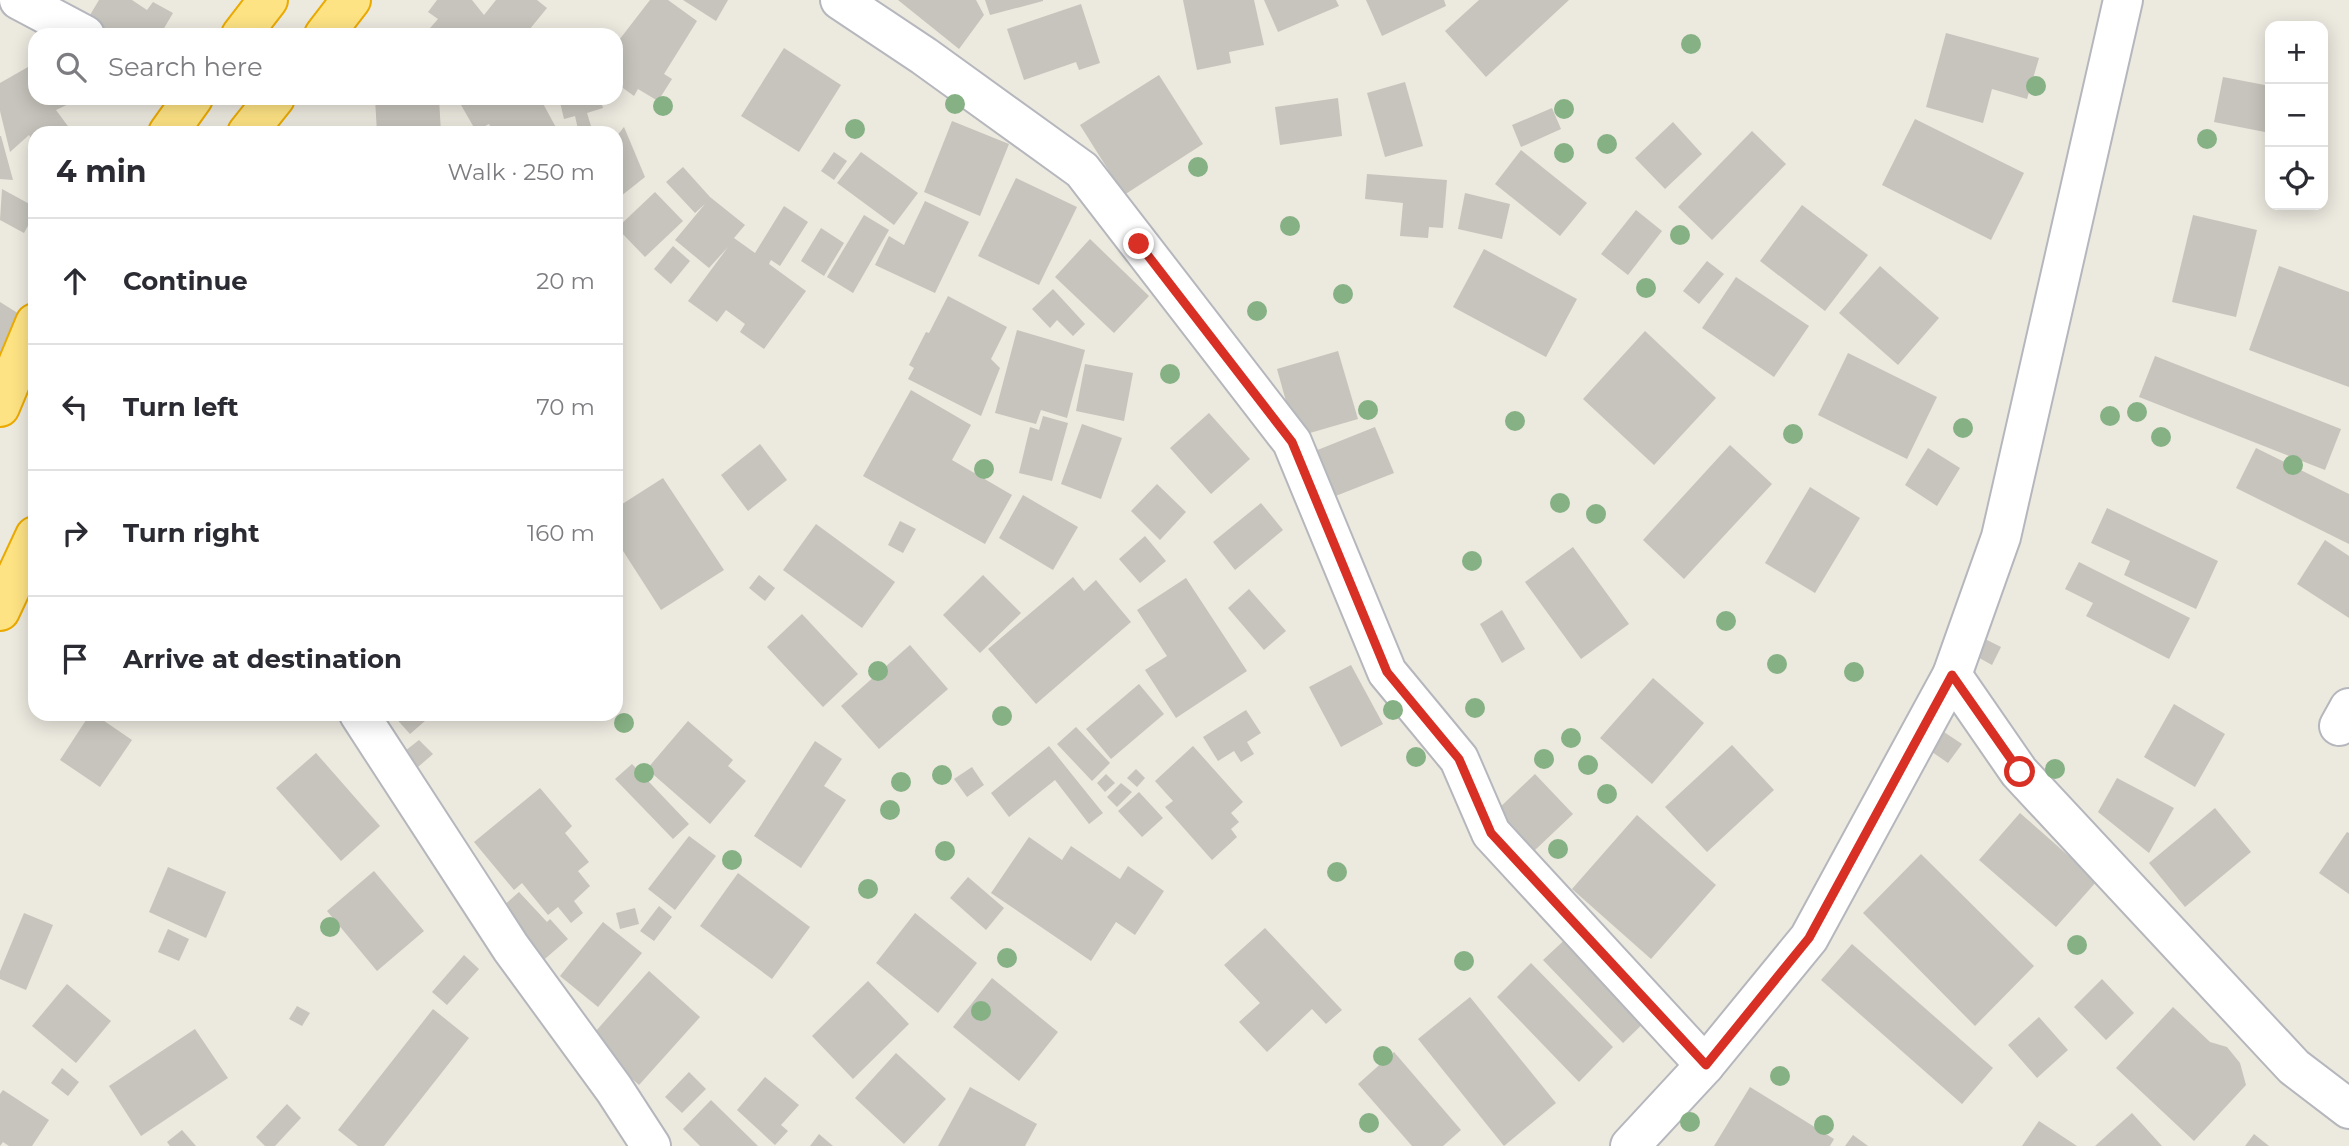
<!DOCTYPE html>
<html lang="en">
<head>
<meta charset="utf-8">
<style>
	:root { --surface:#fff; --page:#f2f2f3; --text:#2b2b33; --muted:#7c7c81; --line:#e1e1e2 }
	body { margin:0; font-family:Montserrat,sans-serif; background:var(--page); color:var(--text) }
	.controls { position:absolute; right:21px; top:21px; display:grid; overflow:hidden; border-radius:14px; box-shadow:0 4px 18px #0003 }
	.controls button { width:63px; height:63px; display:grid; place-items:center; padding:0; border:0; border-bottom:2px solid var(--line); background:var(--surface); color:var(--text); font:35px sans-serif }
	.stop { position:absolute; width:21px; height:21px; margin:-16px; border:5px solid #d93025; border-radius:50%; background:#fff }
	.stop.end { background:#d93025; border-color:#fff; box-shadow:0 2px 7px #0008 }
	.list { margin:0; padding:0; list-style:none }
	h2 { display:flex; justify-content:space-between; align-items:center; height:91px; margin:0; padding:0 28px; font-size:30px }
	h2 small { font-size:23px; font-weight:400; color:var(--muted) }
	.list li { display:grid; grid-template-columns:46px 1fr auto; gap:21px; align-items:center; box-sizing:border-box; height:126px; padding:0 28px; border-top:2px solid var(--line) }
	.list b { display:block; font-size:26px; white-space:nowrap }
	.list em { font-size:23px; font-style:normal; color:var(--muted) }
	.icon { flex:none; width:38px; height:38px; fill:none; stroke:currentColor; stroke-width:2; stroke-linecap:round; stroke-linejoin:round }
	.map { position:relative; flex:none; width:2349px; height:1146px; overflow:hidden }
	.search { position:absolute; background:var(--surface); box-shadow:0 4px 18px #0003; left:28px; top:28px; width:595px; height:77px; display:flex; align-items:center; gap:18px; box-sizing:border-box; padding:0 24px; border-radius:21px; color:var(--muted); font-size:26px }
	.panel { position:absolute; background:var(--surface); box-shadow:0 4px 18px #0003; left:28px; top:126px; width:595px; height:595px; border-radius:21px }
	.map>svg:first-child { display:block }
</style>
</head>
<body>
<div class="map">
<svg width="2349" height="1146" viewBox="0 0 2349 1146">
	<rect width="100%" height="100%" fill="#ece9df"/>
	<g fill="#c6c4bc">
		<polygon points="99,0 132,0 147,10 153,2 173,13 160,35 111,35 87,20"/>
		<polygon points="437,0 472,0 484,15 496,0 537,0 547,8 525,35 424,35 438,19 428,12"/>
		<polygon points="650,0 668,0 697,21 664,74 672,79 658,101 638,89 634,96 616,83 620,77 616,74 616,44"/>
		<polygon points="683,0 728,0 716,21"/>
		<polygon points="898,0 976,0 984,15 959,49"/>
		<polygon points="985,0 1043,0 1043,1 990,15"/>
		<polygon points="1183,0 1254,0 1264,45 1229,52 1231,63 1197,70"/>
		<polygon points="1264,0 1336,0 1339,6 1278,32"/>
		<polygon points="1366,0 1444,0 1446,6 1382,36"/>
		<polygon points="1479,0 1569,0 1486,77 1445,31"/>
		<polygon points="1081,4 1100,63 1079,70 1076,62 1024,80 1007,29"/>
		<polygon points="1946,33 2039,58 2027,99 1992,89 1983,123 1926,107"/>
		<polygon points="784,48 841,85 799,152 741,116"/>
		<polygon points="35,63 35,98 72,98 75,101 56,110 73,133 35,133 35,144 29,135 10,152 0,111 0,83"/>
		<polygon points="1159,75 1203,144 1124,195 1080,125"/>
		<polygon points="2223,77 2270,86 2270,133 2214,122"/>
		<polygon points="1405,82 1423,146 1385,157 1367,93"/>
		<polygon points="375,98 439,98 441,133 377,133"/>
		<polygon points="457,98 540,98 559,133 494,133 489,124 476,131"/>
		<polygon points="559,98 600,98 603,108 587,113 591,126 578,129 575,116 564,119"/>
		<polygon points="1338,98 1342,136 1280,145 1275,107"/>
		<polygon points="1552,108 1561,129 1521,147 1512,125"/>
		<polygon points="1915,119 2024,173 1991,240 1882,185"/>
		<polygon points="952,121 1009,144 980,216 924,192"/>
		<polygon points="1673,122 1702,154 1665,189 1635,158"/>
		<polygon points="624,127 645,177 616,200 616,137"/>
		<polygon points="1752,131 1786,164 1712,240 1678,207"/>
		<polygon points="0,136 1,136 13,180 0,179"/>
		<polygon points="1521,150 1587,203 1560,236 1495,184"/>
		<polygon points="834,152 847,161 834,180 821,171"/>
		<polygon points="861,152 918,193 894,225 837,183"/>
		<polygon points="683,167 710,197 745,225 734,238 755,253 784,206 808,222 780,266 771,260 769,264 806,291 764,349 740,332 745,324 726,310 717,322 688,301 728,247 709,268 675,240 705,204 695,213 666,182"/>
		<polygon points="1367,174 1447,180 1443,228 1429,227 1428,238 1400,236 1403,203 1365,199"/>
		<polygon points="1016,178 1077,207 1039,285 978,256"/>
		<polygon points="2,189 35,207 35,213 24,233 0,220"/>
		<polygon points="655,192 683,221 645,257 617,228"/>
		<polygon points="1465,193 1510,204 1502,239 1458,229"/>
		<polygon points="925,201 969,222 935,293 875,265 889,236 904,245"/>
		<polygon points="1802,205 1868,255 1825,311 1760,261"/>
		<polygon points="1636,210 1662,231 1628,275 1601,254"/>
		<polygon points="864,215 889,230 853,293 827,277"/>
		<polygon points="2193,215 2257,230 2236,317 2172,302"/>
		<polygon points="821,228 844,243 824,276 801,261"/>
		<polygon points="1090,239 1149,296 1114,333 1055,277"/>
		<polygon points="673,246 690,261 671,284 654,269"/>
		<polygon points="1484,249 1577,299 1546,357 1453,307"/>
		<polygon points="1707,261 1724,274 1699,304 1683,291"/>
		<polygon points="1880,266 1939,318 1898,365 1839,313"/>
		<polygon points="2279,266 2349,292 2349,387 2249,350"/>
		<polygon points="1736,277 1809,326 1774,377 1702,328"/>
		<polygon points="1053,289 1085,324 1073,336 1057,320 1050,328 1032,309"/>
		<polygon points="948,296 1007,327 991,359 1000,368 981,416 908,379 914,368 909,365 926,332 929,333"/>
		<polygon points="0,302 24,317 0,357"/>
		<polygon points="1017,330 1085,350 1067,418 1041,410 1036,424 995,413"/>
		<polygon points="1645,331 1716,398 1654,465 1583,399"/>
		<polygon points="1338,351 1358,419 1296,437 1277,369"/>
		<polygon points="1848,353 1937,397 1907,459 1818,415"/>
		<polygon points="2155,356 2341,429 2325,470 2139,397"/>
		<polygon points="1085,364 1133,373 1124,421 1076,411"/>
		<polygon points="911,390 971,425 952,460 1012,495 985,544 863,476"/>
		<polygon points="1209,413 1250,459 1211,494 1170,448"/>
		<polygon points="1043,416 1068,423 1052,481 1019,473 1030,427 1039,430"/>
		<polygon points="1082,424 1122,438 1101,499 1061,484"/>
		<polygon points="1375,427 1394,473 1328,499 1310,453"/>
		<polygon points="760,444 787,480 748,511 721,475"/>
		<polygon points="1730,445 1772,484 1684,579 1643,540"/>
		<polygon points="1928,448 1960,468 1937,506 1905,485"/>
		<polygon points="2256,448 2349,494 2349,544 2236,488"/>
		<polygon points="663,478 724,570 661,610 616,540 616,508"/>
		<polygon points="1157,484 1186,512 1160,540 1131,511"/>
		<polygon points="1810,487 1860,518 1815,593 1765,563"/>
		<polygon points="1023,495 1078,527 1053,570 999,538"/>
		<polygon points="1261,503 1283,530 1235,570 1213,542"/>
		<polygon points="2107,508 2218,561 2196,609 2124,575 2130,561 2091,543"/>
		<polygon points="900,521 916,529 903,553 888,545"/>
		<polygon points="816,524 895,582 862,628 783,570"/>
		<polygon points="1145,536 1166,561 1140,583 1119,559"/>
		<polygon points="2325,540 2349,556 2349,618 2297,584"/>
		<polygon points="1573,547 1629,624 1581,659 1525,582"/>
		<polygon points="2079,562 2190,618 2169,659 2086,616 2093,603 2065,589"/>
		<polygon points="759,575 775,588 765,601 749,588"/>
		<polygon points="983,575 1021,613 980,653 943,615"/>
		<polygon points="1073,577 1084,591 1096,580 1131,622 1036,704 988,649"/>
		<polygon points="1186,578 1247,671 1176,718 1145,670 1167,656 1137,610"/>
		<polygon points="1249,589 1286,631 1264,650 1228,608"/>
		<polygon points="1502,610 1525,649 1502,663 1480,624"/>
		<polygon points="802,614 858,674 823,707 767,647"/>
		<polygon points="1973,633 2001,647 1992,665 1965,650"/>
		<polygon points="910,645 948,689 879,749 841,706"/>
		<polygon points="1351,665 1383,724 1341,747 1309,687"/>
		<polygon points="1653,678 1704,723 1652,784 1600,738"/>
		<polygon points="1139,684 1164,714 1111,759 1086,729"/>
		<polygon points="2174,704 2225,734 2195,787 2144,757"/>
		<polygon points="1246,710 1261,733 1247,742 1254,754 1241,762 1234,751 1218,761 1203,737"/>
		<polygon points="90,714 94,714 132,740 100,787 60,760"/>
		<polygon points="392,714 433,714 410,734"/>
		<polygon points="688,721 733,760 728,766 746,781 710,824 647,769"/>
		<polygon points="1935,726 1962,744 1948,763 1922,745"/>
		<polygon points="1076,727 1110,763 1092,781 1057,744"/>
		<polygon points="419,740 433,754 418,767 405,751"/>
		<polygon points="815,741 842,759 824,786 846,800 801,868 754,836"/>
		<polygon points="1732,745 1774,790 1707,852 1665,807"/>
		<polygon points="1049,746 1103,813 1089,824 1055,780 1009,817 991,793"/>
		<polygon points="1193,746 1243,802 1231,813 1239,822 1231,829 1237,837 1212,860 1165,807 1173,801 1155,781"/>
		<polygon points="316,753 380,826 341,861 276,788"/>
		<polygon points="632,764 689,824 673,839 615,779"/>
		<polygon points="972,767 984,785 967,797 954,779"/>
		<polygon points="1136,769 1145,778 1137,787 1127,778"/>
		<polygon points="1106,774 1115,783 1105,792 1097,783"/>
		<polygon points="1535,774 1573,814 1534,851 1496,811"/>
		<polygon points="2117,778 2174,808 2149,853 2098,812"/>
		<polygon points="1121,783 1132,792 1117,807 1107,797"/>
		<polygon points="540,788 572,826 565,833 589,862 578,871 590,886 574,901 583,913 571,923 558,907 548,915 522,883 514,890 474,842"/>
		<polygon points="1139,792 1163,818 1142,837 1118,811"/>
		<polygon points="2215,808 2251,852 2185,907 2149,863"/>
		<polygon points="2020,813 2097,881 2056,927 1979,860"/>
		<polygon points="1637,815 1716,885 1651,959 1572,889"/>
		<polygon points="2347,832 2349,833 2349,894 2319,873"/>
		<polygon points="689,836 716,856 675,910 648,889"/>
		<polygon points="1029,837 1062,860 1071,846 1120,879 1128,866 1164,891 1135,935 1116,922 1091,961 991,893"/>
		<polygon points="1921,854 2034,966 1975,1026 1863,913"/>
		<polygon points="168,867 226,892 206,938 149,912"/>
		<polygon points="374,871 424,931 377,971 327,911"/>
		<polygon points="738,873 810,927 772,979 700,926"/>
		<polygon points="968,877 1004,908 986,930 950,898"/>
		<polygon points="519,892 547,922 550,919 568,939 539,964 494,914"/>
		<polygon points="659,906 672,917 654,941 640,931"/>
		<polygon points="635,908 639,924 620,929 616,913"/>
		<polygon points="24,913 53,925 26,990 0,979 0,971"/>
		<polygon points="915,913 977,963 938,1013 876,963"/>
		<polygon points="603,922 642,953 598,1007 560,976"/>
		<polygon points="1265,928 1342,1010 1326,1024 1312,1009 1267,1052 1239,1022 1260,1003 1224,965"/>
		<polygon points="168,929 189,939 179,961 158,952"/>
		<polygon points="1572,933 1651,1016 1623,1043 1543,960"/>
		<polygon points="1852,944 1993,1068 1962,1104 1821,980"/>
		<polygon points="464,955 479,969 447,1005 432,992"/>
		<polygon points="1531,963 1613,1047 1579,1082 1497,997"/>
		<polygon points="649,971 700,1017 639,1085 588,1040"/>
		<polygon points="992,978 1058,1032 1019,1081 953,1027"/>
		<polygon points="2102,979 2134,1013 2106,1040 2074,1007"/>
		<polygon points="868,981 909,1024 853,1079 812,1036"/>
		<polygon points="67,984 111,1021 76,1063 32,1026"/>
		<polygon points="1470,997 1556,1103 1504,1146 1418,1039"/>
		<polygon points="297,1006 310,1013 302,1026 289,1019"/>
		<polygon points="2173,1007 2210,1042 2227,1047 2240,1063 2246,1085 2194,1141 2116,1068"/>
		<polygon points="433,1009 469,1038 384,1146 358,1146 338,1130"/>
		<polygon points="2039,1017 2068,1050 2037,1078 2008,1045"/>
		<polygon points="195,1029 228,1078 141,1136 109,1086"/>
		<polygon points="1394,1052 1461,1130 1443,1146 1412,1146 1358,1084"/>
		<polygon points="896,1053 946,1099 904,1144 855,1098"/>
		<polygon points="62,1068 79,1082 68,1096 51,1083"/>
		<polygon points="689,1072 706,1089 682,1113 665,1097"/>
		<polygon points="765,1077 799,1105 781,1125 788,1131 775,1145 737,1110"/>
		<polygon points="970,1087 1037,1124 1025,1146 938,1146"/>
		<polygon points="1750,1087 1834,1139 1830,1146 1714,1146"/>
		<polygon points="3,1090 49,1120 32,1146 9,1146 3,1142 0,1146 0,1094"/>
		<polygon points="711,1100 758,1146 700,1146 683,1129"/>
		<polygon points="287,1104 301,1118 275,1146 265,1146 256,1137"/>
		<polygon points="2132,1113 2162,1146 2095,1146"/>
		<polygon points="2039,1121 2077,1146 2022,1146"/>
		<polygon points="182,1130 196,1146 170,1146 167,1142"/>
		<polygon points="819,1134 833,1146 810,1146"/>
		<polygon points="2254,1134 2269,1146 2245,1146"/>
		<polygon points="1853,1135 1868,1146 1845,1146"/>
	</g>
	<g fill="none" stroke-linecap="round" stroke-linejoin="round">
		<g stroke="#b5b7bd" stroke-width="42">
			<g id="minor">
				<polyline points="19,0 85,35"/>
				<polyline points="840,0 924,56 1082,170 1292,442 1387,672 1459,759 1491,833 1705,1065"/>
				<polyline points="1952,675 2019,772 2294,1067 2349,1109"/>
				<polyline points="359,714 511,948 614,1089 651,1146"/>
				<polyline points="2339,726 2349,708"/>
				<polyline points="1630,1146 1705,1065 1809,938 1952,675 2001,537 2123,0"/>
			</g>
		</g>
		<g stroke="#ebaa00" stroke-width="42">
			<g id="highway">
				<polyline points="241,35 268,0"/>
				<polyline points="324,35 351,0"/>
				<polyline points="168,133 193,98"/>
				<polyline points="247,133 275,98"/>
				<polyline points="0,407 35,323"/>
				<polyline points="0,611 35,536"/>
			</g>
		</g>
		<use href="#minor" stroke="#fff" stroke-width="38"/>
		<use href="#highway" stroke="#fee384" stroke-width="38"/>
	</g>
	<g fill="#86b184">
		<circle cx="1691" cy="44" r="10"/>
		<circle cx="2036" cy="86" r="10"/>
		<circle cx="955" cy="104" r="10"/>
		<circle cx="663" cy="106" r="10"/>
		<circle cx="1564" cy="109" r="10"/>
		<circle cx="855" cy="129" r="10"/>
		<circle cx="2207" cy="139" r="10"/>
		<circle cx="1607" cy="144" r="10"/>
		<circle cx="1564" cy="153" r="10"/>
		<circle cx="1198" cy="167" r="10"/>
		<circle cx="1290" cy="226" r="10"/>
		<circle cx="1680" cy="235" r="10"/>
		<circle cx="1646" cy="288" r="10"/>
		<circle cx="1343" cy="294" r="10"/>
		<circle cx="1257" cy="311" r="10"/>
		<circle cx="1170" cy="374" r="10"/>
		<circle cx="1368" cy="410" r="10"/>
		<circle cx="2137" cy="412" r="10"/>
		<circle cx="2110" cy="416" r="10"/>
		<circle cx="1515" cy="421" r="10"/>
		<circle cx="1963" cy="428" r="10"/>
		<circle cx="1793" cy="434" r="10"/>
		<circle cx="2161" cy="437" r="10"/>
		<circle cx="2293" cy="465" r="10"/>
		<circle cx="984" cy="469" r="10"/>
		<circle cx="1560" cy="503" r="10"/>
		<circle cx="1596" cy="514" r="10"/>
		<circle cx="1472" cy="561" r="10"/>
		<circle cx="1726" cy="621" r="10"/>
		<circle cx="1777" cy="664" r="10"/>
		<circle cx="878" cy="671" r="10"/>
		<circle cx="1854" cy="672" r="10"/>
		<circle cx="1475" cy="708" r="10"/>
		<circle cx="1393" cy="710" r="10"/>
		<circle cx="1002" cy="716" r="10"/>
		<circle cx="624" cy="723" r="10"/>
		<circle cx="1571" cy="738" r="10"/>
		<circle cx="1416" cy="757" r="10"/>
		<circle cx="1544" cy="759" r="10"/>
		<circle cx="1588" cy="765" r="10"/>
		<circle cx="2055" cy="769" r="10"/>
		<circle cx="644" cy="773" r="10"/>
		<circle cx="942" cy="775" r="10"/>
		<circle cx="901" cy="782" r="10"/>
		<circle cx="1607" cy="794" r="10"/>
		<circle cx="890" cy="810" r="10"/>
		<circle cx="1558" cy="849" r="10"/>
		<circle cx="945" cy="851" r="10"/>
		<circle cx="732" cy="860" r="10"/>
		<circle cx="1337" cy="872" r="10"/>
		<circle cx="868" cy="889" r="10"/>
		<circle cx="330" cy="927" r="10"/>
		<circle cx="2077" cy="945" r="10"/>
		<circle cx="1007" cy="958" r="10"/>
		<circle cx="1464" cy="961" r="10"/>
		<circle cx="981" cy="1011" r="10"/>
		<circle cx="1383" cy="1056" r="10"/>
		<circle cx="1780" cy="1076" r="10"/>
		<circle cx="1690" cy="1122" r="10"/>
		<circle cx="1369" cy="1123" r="10"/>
		<circle cx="1824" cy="1125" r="10"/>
	</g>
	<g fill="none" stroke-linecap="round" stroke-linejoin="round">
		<polyline stroke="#d93025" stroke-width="9" points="1139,244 1292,442 1387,672 1459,759 1491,833 1706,1065 1809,938 1952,675 2020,772"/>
	</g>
</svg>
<div class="controls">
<button>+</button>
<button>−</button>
<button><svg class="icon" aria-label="locate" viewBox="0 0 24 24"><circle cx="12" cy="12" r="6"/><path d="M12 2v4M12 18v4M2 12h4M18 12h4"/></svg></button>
</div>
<div class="stop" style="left:2020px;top:772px"></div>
<div class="stop end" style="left:1139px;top:244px"></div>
<div class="search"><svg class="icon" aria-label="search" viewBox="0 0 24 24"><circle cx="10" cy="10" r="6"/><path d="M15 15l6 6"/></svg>Search here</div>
<section class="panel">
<h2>4 min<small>Walk · 250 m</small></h2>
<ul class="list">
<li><svg class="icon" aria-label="ahead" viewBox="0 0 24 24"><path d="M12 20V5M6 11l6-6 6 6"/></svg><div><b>Continue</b></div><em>20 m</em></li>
<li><svg class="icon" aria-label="left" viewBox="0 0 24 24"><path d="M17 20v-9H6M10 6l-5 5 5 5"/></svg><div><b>Turn left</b></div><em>70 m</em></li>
<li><svg class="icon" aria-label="right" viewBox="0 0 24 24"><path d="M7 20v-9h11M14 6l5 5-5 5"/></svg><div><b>Turn right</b></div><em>160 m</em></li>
<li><svg class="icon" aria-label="arrive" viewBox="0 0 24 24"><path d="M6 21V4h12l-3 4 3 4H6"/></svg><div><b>Arrive at destination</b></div></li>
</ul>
</section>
</div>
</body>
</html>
